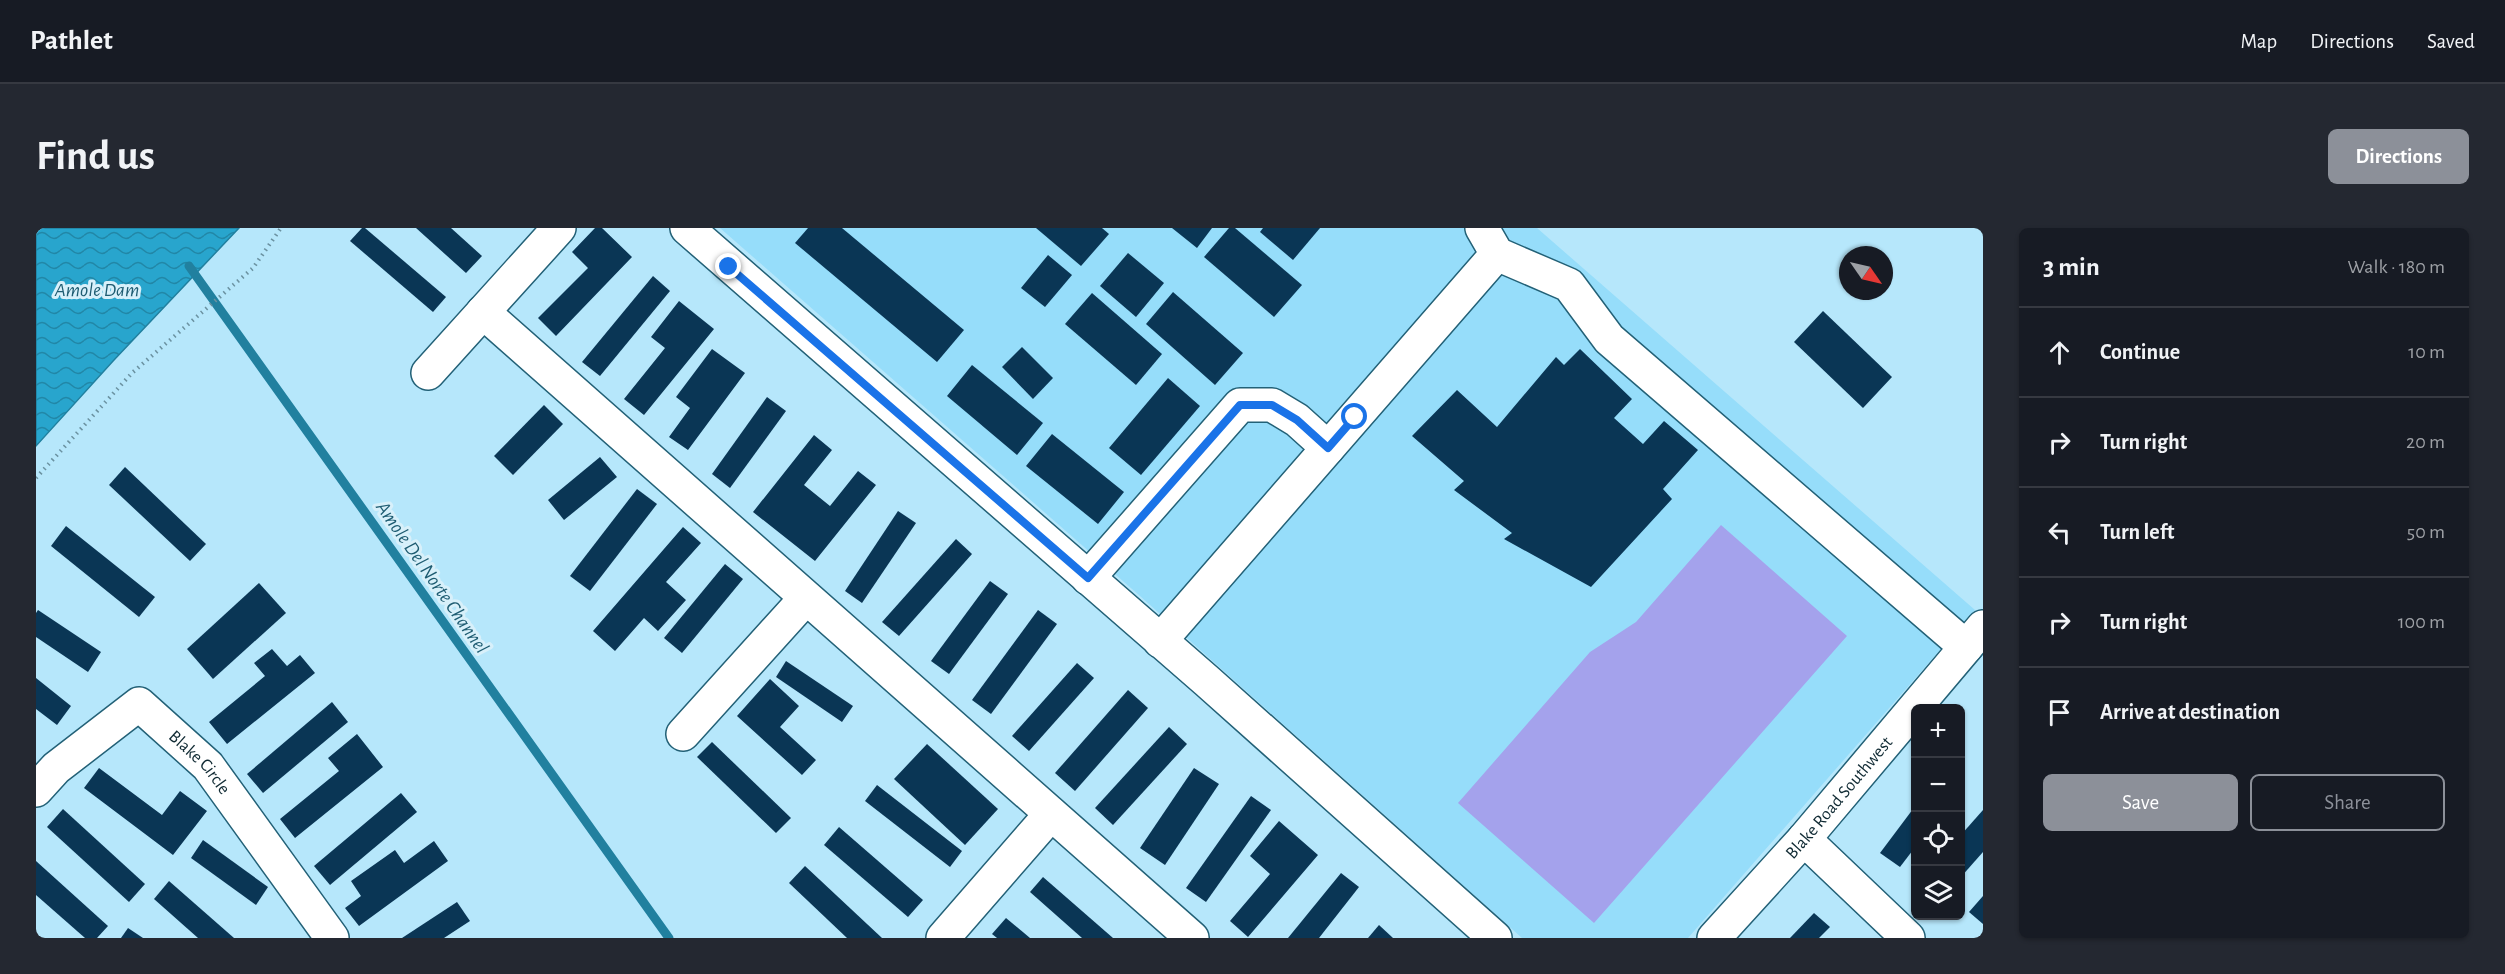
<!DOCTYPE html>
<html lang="en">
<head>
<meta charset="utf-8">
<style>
	:root { --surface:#171b24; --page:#242831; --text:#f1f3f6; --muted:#9ea1a6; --line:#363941; --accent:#8c9099 }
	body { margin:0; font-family:"Alegreya Sans",sans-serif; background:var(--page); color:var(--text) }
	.controls { position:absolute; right:18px; bottom:18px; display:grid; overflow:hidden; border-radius:9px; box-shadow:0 2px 4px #0004 }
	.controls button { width:54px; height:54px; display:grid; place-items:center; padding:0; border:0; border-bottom:2px solid var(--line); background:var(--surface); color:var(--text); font:30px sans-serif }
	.compass { position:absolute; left:1803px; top:18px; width:54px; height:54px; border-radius:50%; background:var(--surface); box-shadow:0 2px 4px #0004; rotate:124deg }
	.stop { position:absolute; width:18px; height:18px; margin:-14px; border:4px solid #1a73e8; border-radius:50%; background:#fff }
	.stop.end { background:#1a73e8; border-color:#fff; box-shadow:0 2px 6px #0008 }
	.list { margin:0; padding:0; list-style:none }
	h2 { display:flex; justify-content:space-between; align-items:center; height:78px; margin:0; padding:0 24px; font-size:26px }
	h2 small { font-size:20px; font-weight:400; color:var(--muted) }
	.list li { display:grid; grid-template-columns:39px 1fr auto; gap:18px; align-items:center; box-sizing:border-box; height:90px; padding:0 24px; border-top:2px solid var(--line) }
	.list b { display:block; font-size:22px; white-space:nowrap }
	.list em { font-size:20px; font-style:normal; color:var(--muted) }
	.actions { display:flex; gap:12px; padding:18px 24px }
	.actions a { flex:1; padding:14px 0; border:2px solid var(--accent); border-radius:9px; text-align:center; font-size:21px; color:var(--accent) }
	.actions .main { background:var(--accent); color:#fff }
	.icon { flex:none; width:33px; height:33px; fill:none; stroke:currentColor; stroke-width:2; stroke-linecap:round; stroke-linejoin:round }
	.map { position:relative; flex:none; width:1947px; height:710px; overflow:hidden; border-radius:9px }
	header { display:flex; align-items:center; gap:36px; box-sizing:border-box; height:84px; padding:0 30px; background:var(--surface); border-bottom:2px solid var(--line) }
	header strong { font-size:28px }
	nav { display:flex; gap:33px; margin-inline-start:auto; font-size:21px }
	.intro { display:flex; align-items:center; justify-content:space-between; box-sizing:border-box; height:144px; padding:0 36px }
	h1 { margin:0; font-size:42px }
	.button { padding:15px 27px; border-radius:9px; background:var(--accent); color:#fff; font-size:21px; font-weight:700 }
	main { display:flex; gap:36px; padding:0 36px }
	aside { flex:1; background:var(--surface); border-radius:9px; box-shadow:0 2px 4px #0004 }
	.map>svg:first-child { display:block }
</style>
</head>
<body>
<header>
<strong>Pathlet</strong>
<nav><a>Map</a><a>Directions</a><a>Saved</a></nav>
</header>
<div class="intro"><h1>Find us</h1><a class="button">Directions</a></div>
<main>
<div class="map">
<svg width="1947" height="710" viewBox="0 0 1947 710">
	<defs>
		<pattern id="water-waves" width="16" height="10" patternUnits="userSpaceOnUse" patternTransform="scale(1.5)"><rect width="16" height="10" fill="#28a5cd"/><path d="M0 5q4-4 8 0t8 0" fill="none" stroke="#2187a7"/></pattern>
	</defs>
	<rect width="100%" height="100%" fill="#b6e7fb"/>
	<polygon fill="#96ddfa" points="684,0 1501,0 1939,382 1652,710 1486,710 1104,368"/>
	<polygon fill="#a4a2ec" points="1685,297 1811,408 1558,695 1422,575 1554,424 1600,394"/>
	<polygon fill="url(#water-waves)" stroke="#21809f" stroke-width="1.5" points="0,0 203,0 78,132 0,218"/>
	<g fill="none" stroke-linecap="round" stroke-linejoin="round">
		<polyline stroke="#21809f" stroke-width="9" points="153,38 633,710"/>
	</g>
	<g fill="#0a3655">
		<polygon points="326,0 329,0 410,69 397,84 314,13"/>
		<polygon points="380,0 415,0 446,28 430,45"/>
		<polygon points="559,0 566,0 596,29 520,108 502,90 552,40 536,24"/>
		<polygon points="772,0 806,0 928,102 901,134 759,15"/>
		<polygon points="1000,0 1066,0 1073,6 1045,38"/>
		<polygon points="1136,0 1176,0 1161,20"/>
		<polygon points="1193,0 1199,0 1266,57 1238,89 1168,29"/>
		<polygon points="1227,0 1284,0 1257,32 1224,4"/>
		<polygon points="1092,25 1128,55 1100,89 1064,58"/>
		<polygon points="1012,27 1036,47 1009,79 985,60"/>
		<polygon points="617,48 634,63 564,148 546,134"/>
		<polygon points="1137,64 1207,125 1179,157 1110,96"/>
		<polygon points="1056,65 1126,126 1100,157 1029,96"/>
		<polygon points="643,73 678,101 608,187 588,171 629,120 615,109"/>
		<polygon points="1787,83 1856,149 1827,180 1758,114"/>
		<polygon points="986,119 1017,150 997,171 966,139"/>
		<polygon points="676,121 709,145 652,222 633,209 654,180 640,169"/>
		<polygon points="1544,121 1596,171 1578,190 1607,216 1628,193 1662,222 1627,261 1636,271 1555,359 1468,311 1476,305 1418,262 1428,253 1376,208 1421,162 1461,199 1520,129 1528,137"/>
		<polygon points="936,137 1007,195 981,227 911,168"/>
		<polygon points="1132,150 1164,178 1105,247 1073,220"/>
		<polygon points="731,169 750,183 694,260 676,246"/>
		<polygon points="508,177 527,196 477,247 458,228"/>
		<polygon points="1016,206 1088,264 1062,296 990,238"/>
		<polygon points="778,207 796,222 768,257 794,278 822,243 840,257 779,333 717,284"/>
		<polygon points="564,229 581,249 528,292 512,272"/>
		<polygon points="89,239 170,316 154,333 73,257"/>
		<polygon points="601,261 621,276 554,363 534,348"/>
		<polygon points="862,283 880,295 826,375 809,363"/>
		<polygon points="30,298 119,369 103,389 15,318"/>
		<polygon points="647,299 665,315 630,354 650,372 622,403 608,390 579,423 557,403"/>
		<polygon points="920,311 936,326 863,408 846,394"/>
		<polygon points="689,336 707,351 646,425 628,410"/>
		<polygon points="954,353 972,366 913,446 895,433"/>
		<polygon points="223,355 250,385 177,451 151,421"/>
		<polygon points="2,382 65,424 52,444 0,409 0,385"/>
		<polygon points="1002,382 1021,396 955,486 936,472"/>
		<polygon points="236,421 251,438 264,427 279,445 191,516 173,494 229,448 218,435"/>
		<polygon points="750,433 817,478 806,494 740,449"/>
		<polygon points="1041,435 1058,450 993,523 976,508"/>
		<polygon points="0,450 35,478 21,497 0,481"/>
		<polygon points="734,451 763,478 744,499 780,532 766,547 701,488"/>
		<polygon points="1092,462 1112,480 1039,563 1019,545"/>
		<polygon points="296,474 312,494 227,565 211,546"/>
		<polygon points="1133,499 1151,516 1077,597 1059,580"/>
		<polygon points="321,506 347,539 259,610 244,591 303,543 292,530"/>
		<polygon points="676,514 755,590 740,605 661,529"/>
		<polygon points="891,516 962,581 929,617 858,551"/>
		<polygon points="63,540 126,587 144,563 171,583 137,627 48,560"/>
		<polygon points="1158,540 1183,556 1129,637 1104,620"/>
		<polygon points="841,557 926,623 914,639 829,573"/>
		<polygon points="365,565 381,584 294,657 278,638"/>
		<polygon points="1215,568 1235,582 1170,674 1150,660"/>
		<polygon points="1880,577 1880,618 1864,639 1844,625"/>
		<polygon points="27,581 109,656 93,674 11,599"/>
		<polygon points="1947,582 1947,624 1924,650 1924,608"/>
		<polygon points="1243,593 1282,627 1212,709 1194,693 1234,646 1214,628"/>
		<polygon points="803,599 887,672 872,689 788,617"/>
		<polygon points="167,612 232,659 220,677 155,630"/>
		<polygon points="398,613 412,633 323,698 309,680 325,668 315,653 359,622 368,635"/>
		<polygon points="0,633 72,698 61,710 49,710 0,667"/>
		<polygon points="769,638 846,710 811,710 753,655"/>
		<polygon points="1305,645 1323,659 1283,710 1252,710"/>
		<polygon points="1007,649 1077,710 1046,710 994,664"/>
		<polygon points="133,653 198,710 162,710 118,671"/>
		<polygon points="1947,668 1947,696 1933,684"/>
		<polygon points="421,674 434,693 408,710 366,710"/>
		<polygon points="1778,685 1794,699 1783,710 1754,710"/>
		<polygon points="970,690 994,710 961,710 956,706"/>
		<polygon points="1343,697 1357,710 1332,710"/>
		<polygon points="92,700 107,710 85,710"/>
	</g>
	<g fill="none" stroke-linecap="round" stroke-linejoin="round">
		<g stroke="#236177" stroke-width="36">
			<g id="minor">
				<polyline points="651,0 1171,453 1459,710"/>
				<polyline points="1446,0 1461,26 1533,57 1573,111 1930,419"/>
				<polyline points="447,84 1156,710"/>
				<polyline points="392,145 523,0"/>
				<polyline points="1052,350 1204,177 1236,177 1261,192 1292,220"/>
				<polyline points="1124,413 1461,26"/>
				<polyline points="647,506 770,370"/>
				<path id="s1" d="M 0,562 L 20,540 L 103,476 L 172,538 L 296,710"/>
				<polyline points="1768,611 1872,710"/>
				<polyline points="907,710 1015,586"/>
			</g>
		</g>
		<g stroke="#236177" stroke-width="36">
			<g id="major">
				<path id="s2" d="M 1678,710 L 1768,611 L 1947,399"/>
			</g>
		</g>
		<polyline stroke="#6b92a1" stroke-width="4" stroke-dasharray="1.5 4.5" stroke-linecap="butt" points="0,250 96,145 217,40 245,0"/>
		<use href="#minor" stroke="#fff" stroke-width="33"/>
		<use href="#major" stroke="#fff" stroke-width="33"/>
	</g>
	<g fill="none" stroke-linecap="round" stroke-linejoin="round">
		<polyline stroke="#1a73e8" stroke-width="8" points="693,39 1052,350 1204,177 1236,177 1261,192 1292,220 1319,189"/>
	</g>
	<g text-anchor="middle" stroke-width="6" stroke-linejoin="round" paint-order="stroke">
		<g font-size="18" fill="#102a33" stroke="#d8f0fa">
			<text dy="6" stroke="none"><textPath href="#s1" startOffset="219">Blake Circle</textPath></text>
			<text dy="6" stroke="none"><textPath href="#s2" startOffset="188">Blake Road Southwest</textPath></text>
		</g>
		<g font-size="20" font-style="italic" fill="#1e5c72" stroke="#d8f0fa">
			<text x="61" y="68">Amole Dam</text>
			<text transform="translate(397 349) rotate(55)" y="7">Amole Del Norte Channel</text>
		</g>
	</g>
</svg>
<div class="controls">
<button>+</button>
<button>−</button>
<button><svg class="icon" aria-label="locate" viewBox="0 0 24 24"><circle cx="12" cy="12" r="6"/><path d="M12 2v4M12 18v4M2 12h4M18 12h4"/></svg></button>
<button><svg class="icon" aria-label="layers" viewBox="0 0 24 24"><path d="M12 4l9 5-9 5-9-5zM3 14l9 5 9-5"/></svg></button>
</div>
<svg class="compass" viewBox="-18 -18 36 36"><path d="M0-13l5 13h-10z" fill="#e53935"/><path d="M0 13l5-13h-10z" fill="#9ea1a6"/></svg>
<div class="stop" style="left:1319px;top:189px"></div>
<div class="stop end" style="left:693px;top:39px"></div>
</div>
<aside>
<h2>3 min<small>Walk · 180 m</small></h2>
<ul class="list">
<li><svg class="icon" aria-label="ahead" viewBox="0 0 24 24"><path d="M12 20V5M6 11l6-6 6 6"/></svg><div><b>Continue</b></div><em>10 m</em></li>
<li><svg class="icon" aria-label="right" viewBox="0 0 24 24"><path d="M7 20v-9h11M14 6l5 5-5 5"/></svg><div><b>Turn right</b></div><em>20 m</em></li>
<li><svg class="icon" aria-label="left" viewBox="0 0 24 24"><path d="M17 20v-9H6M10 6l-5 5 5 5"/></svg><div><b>Turn left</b></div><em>50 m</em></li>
<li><svg class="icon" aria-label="right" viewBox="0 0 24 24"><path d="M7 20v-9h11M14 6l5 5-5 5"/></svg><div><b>Turn right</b></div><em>100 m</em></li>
<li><svg class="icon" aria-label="arrive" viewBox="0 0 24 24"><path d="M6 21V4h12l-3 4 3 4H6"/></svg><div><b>Arrive at destination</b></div></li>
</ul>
<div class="actions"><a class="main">Save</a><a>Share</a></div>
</aside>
</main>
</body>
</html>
